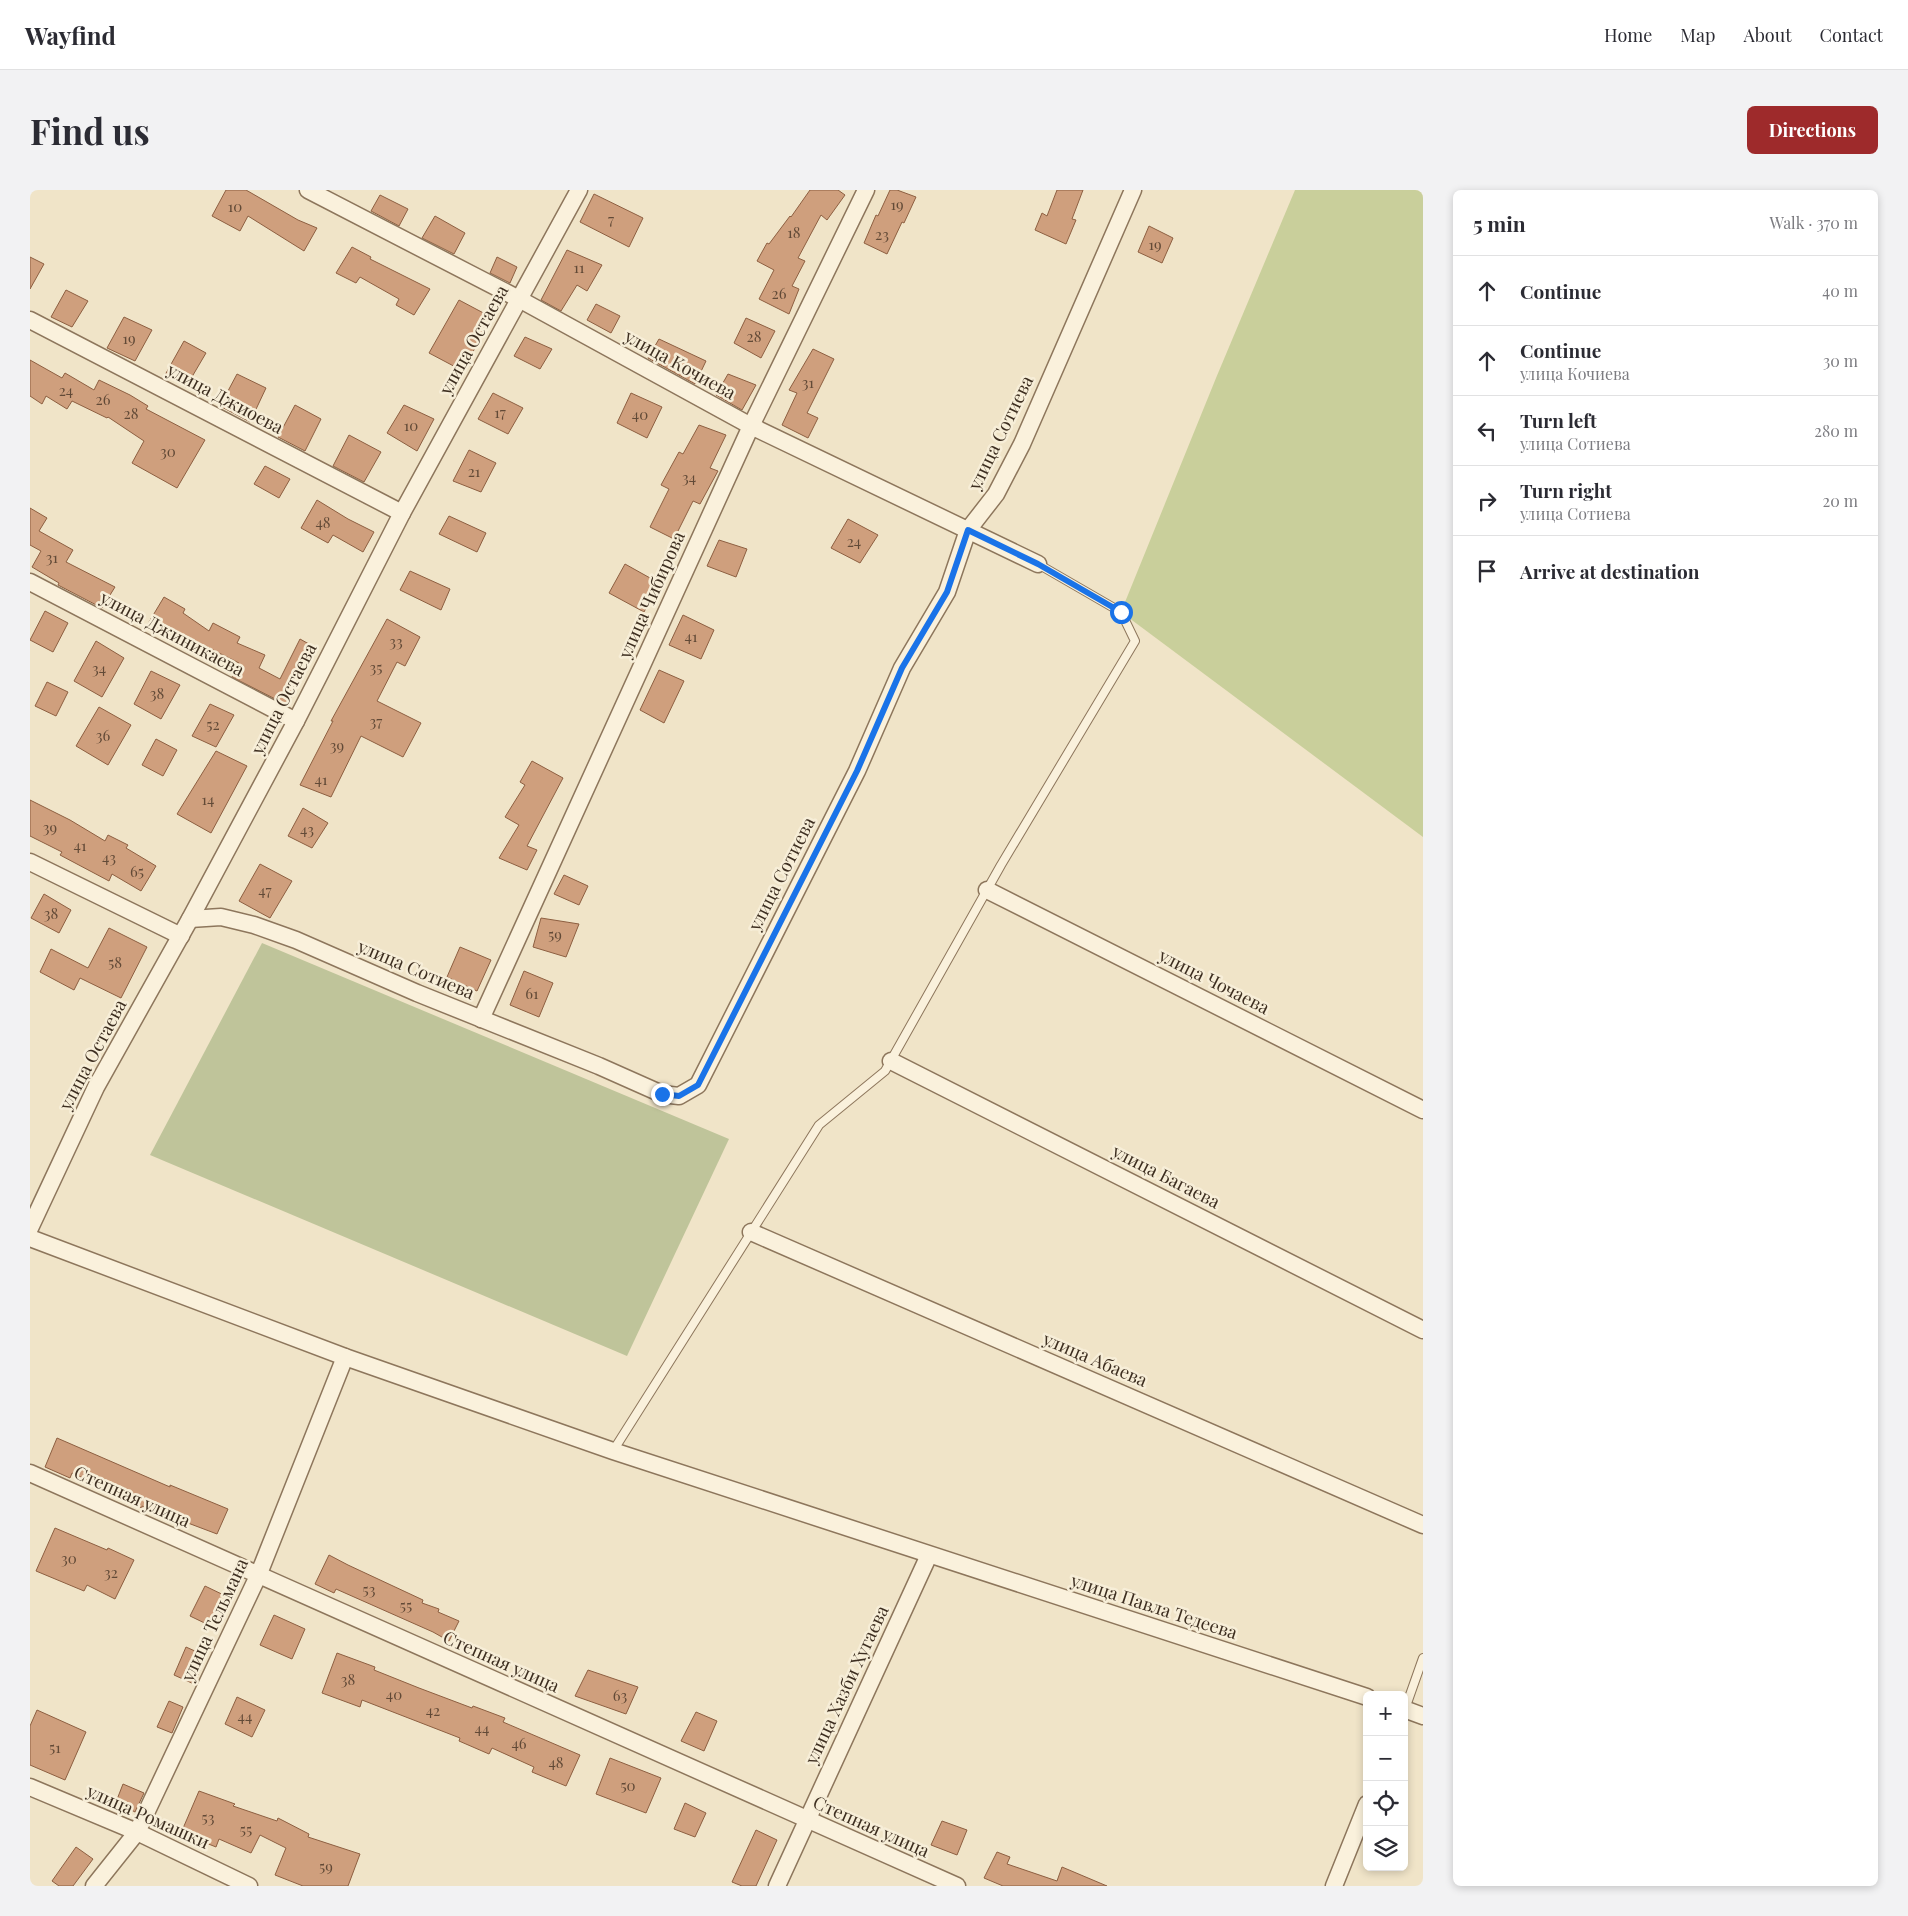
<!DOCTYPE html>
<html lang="en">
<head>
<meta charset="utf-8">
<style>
	:root { --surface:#fff; --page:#f2f2f3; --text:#2b2b33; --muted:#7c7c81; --line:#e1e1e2; --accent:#9e2a2b }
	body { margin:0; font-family:"Playfair Display",serif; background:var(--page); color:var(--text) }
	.controls { position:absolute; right:15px; bottom:15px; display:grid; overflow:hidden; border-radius:8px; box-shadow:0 2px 8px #0003 }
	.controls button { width:45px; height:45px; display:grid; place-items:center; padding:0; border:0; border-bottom:1px solid var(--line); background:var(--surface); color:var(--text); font:25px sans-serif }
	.stop { position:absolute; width:15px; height:15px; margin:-11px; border:4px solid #1a73e8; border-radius:50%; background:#fff }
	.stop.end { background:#1a73e8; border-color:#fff; box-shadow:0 1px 5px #0008 }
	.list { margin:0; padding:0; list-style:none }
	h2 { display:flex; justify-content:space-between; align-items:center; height:65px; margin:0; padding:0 20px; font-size:21px }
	h2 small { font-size:16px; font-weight:400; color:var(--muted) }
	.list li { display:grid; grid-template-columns:32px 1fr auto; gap:15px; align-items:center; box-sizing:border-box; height:70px; padding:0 20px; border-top:1px solid var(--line) }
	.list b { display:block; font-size:19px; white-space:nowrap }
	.list p { margin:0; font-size:16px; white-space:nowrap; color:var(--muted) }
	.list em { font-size:16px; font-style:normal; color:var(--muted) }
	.icon { flex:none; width:28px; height:28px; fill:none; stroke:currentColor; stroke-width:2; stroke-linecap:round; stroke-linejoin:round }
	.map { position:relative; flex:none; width:1393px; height:1696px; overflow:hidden; border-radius:8px }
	header { display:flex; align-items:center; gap:30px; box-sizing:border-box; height:70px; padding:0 25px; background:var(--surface); border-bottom:1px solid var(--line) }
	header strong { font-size:24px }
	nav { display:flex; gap:28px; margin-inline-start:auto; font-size:18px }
	.intro { display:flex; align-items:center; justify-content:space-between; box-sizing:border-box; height:120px; padding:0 30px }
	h1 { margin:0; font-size:35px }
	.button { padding:12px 22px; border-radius:8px; background:var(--accent); color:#fff; font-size:18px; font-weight:700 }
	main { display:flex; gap:30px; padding:0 30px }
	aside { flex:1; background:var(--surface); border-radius:8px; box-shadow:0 2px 8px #0003 }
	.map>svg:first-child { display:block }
</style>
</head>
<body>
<header>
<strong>Wayfind</strong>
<nav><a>Home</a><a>Map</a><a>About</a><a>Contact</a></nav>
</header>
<div class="intro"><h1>Find us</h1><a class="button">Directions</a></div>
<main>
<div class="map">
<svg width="1393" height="1696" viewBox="0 0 1393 1696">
	<rect width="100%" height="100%" fill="#f0e4c8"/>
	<polygon fill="#c9cf9b" points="1265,0 1393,0 1393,647 1091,422 1186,188"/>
	<polygon fill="#bfc49a" points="232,753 699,949 597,1166 120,965"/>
	<g fill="#cf9f7d" stroke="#8d5f41">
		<polygon points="196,0 216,0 268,30 287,38 274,61 218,26 210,41 182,26"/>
		<polygon points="780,0 808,0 815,5 797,30 791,25 768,68 775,71 762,96 769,99 759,124 729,109 744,80 727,71 737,53 739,54 760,26 761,27"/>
		<polygon points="860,0 867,0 886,7 874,33 872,32 857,64 834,53 846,25 848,26"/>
		<polygon points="1027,0 1053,0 1042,29 1046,30 1036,54 1005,40 1012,23 1017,26"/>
		<polygon points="564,4 613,28 599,57 550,32"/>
		<polygon points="350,5 378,19 369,36 341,21"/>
		<polygon points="405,26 435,43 424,64 392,48"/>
		<polygon points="1119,36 1143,48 1132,73 1108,62"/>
		<polygon points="322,57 341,67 340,69 400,99 384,125 366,115 369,109 330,87 326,93 306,83"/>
		<polygon points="537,60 572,75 557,101 547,95 531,121 511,110"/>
		<polygon points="0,67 14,74 0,99"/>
		<polygon points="467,67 487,77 480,93 460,83"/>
		<polygon points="36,100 58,111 42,137 21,127"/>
		<polygon points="429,110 461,127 433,181 399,163"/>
		<polygon points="566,114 590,126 581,143 557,130"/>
		<polygon points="94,127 122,140 105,171 77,158"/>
		<polygon points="716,128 745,141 731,168 704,153"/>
		<polygon points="495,147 522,159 510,179 484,166"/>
		<polygon points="629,149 676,171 665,194 618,168"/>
		<polygon points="154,151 176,163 156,197 135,185"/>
		<polygon points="783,159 804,169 777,223 788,228 778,248 752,235 767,203 759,200"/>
		<polygon points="0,170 32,188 35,183 64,200 69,190 100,205 118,216 116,219 175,250 147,298 102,273 114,251 78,227 77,228 42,211 37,219 16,206 12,214 0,206"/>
		<polygon points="207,184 236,198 220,232 190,216"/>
		<polygon points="698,184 726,195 712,220 686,205"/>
		<polygon points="463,203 493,218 478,244 448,229"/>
		<polygon points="601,203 632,217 617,248 587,233"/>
		<polygon points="265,215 291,229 275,261 248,247"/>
		<polygon points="374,215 404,229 387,261 357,243"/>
		<polygon points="669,235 696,245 680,278 688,281 670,314 663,311 644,349 620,337 639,299 631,295 649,262 653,264"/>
		<polygon points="319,245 351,262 334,292 303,276"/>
		<polygon points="439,260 466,273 451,302 423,291"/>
		<polygon points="235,276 260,289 249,308 224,294"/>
		<polygon points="287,310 318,329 344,342 333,362 303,345 298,353 271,338"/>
		<polygon points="0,318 17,328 9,341 43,360 36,372 85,397 72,418 28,395 29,393 2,377 11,361 0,355"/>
		<polygon points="419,326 456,343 447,362 409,344"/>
		<polygon points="818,329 848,345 830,373 801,358"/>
		<polygon points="689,350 717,359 706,387 677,376"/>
		<polygon points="595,374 629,393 614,422 579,403"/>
		<polygon points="380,381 420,399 411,420 370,400"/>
		<polygon points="134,407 155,419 153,423 179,441 183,433 210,447 207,453 235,465 229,478 250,489 270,449 286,458 263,496 266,498 257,515 202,487 209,473 169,453 164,464 116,437"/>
		<polygon points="15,421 38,433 23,462 0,450"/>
		<polygon points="653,425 684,440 671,469 639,455"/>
		<polygon points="357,429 390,447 375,476 367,472 347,511 391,533 373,567 331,546 301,607 270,595 303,531 301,531"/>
		<polygon points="66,451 94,468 72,507 44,491"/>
		<polygon points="629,480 654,491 634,533 610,520"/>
		<polygon points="121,481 150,495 131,529 104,514"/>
		<polygon points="17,492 38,502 26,526 5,516"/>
		<polygon points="180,514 204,525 186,557 162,546"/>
		<polygon points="69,517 101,535 78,575 46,556"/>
		<polygon points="126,549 147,560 133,586 112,575"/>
		<polygon points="186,561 217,576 181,643 147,624"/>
		<polygon points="502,571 533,588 497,656 507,660 497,680 469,668 489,635 475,627 495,595 490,592"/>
		<polygon points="0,610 40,630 75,651 78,645 98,655 96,658 126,676 111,701 82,684 79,691 30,665 32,662 0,646"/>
		<polygon points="273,618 298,633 282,658 258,646"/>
		<polygon points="230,674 262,691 240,728 209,711"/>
		<polygon points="534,685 558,696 549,715 524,704"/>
		<polygon points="14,704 41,720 29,743 1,728"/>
		<polygon points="511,728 549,734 536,767 503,757"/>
		<polygon points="79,738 117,757 91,808 50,788 44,800 10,782 21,759 58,778"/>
		<polygon points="430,757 461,770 447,801 417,787"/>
		<polygon points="494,781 523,793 509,827 480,815"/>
		<polygon points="27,1248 140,1297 140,1295 198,1319 187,1344 150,1330 149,1332 112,1316 112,1318 100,1313 104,1304 80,1293 78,1299 42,1283 40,1288 15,1277"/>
		<polygon points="25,1338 77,1360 78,1358 104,1370 85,1409 57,1395 54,1401 6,1381"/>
		<polygon points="299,1365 318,1375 393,1410 392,1413 409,1419 408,1422 429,1431 419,1451 403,1442 306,1399 304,1403 285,1394"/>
		<polygon points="175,1396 202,1409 187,1439 160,1426"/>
		<polygon points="244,1425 275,1439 262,1469 230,1455"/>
		<polygon points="156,1457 176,1466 164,1494 144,1485"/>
		<polygon points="307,1463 345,1477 344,1480 389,1498 442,1518 443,1516 475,1528 473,1532 550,1565 536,1596 502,1582 504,1577 462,1558 459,1564 429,1551 430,1548 332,1510 330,1517 292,1503"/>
		<polygon points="558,1480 608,1497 596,1524 545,1506"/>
		<polygon points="207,1507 235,1520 222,1547 195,1534"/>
		<polygon points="139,1511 153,1517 142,1543 127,1537"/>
		<polygon points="7,1520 56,1542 35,1590 0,1575 0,1536"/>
		<polygon points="666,1522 687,1531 674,1561 651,1551"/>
		<polygon points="580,1568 631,1588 616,1623 566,1604"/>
		<polygon points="93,1594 114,1603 105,1622 86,1612"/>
		<polygon points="169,1601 205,1614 203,1616 247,1631 248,1628 279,1644 278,1647 330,1664 318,1696 273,1696 245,1685 256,1658 230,1645 221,1663 189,1649 186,1657 151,1643"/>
		<polygon points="655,1613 676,1623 665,1647 644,1639"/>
		<polygon points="912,1631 937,1640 927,1665 901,1655"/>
		<polygon points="726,1640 747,1650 726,1696 712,1696 702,1692"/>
		<polygon points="46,1657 63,1669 43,1696 29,1696 22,1691"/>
		<polygon points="967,1662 980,1667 977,1674 1027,1691 1032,1677 1077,1696 973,1696 954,1688"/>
	</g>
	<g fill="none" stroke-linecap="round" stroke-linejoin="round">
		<g stroke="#8d765c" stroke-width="10">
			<g id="lane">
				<polyline points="583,1261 789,935 855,881 971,675 1105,451 1091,422 1008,374"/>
				<polyline points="1375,1519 1393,1468"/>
			</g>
		</g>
		<g stroke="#8d765c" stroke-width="19">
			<g id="street">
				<polyline points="278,0 489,109 721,236 1008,374"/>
				<polyline points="0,130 372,323"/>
				<polyline points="0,392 266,531"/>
				<polyline points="0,672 151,746"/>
				<polyline points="957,700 1393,920"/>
				<polyline points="160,729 191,727 224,735 266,750 387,803 569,876 632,904 649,906 668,895 827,581 872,478 917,402 938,340 966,304 992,254 1103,0"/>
				<polyline points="451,829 721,236 836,0"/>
				<polyline points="861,871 1393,1140"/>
				<polyline points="0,1038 66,897 160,729 266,531 372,323 549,0"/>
				<polyline points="721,1042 1393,1335"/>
				<polyline points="0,1048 315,1167 583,1261 1337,1507"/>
				<polyline points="0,1283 927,1696"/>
				<polyline points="1374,1519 1393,1526"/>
				<polyline points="0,1597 107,1642 219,1696"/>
				<polyline points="64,1696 107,1642 228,1386 315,1167"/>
				<polyline points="747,1696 899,1365"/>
				<polyline points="1304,1696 1337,1614"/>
			</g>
		</g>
		<use href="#lane" stroke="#faf1dc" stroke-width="8"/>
		<use href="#street" stroke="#faf1dc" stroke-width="16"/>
	</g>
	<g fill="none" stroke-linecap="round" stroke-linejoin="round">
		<polyline stroke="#1a73e8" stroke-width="6" points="632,904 649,906 668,895 827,581 872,478 917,402 938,340 1008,374 1091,422"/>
	</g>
	<g text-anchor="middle" stroke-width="5" stroke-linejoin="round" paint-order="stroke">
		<g font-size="15" fill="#624a37">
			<text x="867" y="20">19</text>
			<text x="205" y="22">10</text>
			<text x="581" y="35">7</text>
			<text x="764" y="48">18</text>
			<text x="852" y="50">23</text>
			<text x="1125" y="60">19</text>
			<text x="549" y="83">11</text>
			<text x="749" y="109">26</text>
			<text x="724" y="152">28</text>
			<text x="99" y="154">19</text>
			<text x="778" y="198">31</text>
			<text x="36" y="206">24</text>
			<text x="73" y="215">26</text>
			<text x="470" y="228">17</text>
			<text x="101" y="229">28</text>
			<text x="610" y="230">40</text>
			<text x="381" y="241">10</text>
			<text x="138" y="267">30</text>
			<text x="444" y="287">21</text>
			<text x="659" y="293">34</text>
			<text x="293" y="338">48</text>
			<text x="824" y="357">24</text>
			<text x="22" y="373">31</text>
			<text x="661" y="452">41</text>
			<text x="366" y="457">33</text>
			<text x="346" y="483">35</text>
			<text x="69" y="484">34</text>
			<text x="127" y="509">38</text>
			<text x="346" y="537">37</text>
			<text x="183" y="540">52</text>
			<text x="73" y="551">36</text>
			<text x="307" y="561">39</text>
			<text x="291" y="595">41</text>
			<text x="178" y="615">14</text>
			<text x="20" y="643">39</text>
			<text x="277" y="645">43</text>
			<text x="50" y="661">41</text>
			<text x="79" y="673">43</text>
			<text x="107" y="687">65</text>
			<text x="235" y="706">47</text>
			<text x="21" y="729">38</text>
			<text x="525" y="750">59</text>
			<text x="85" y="778">58</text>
			<text x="502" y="809">61</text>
			<text x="39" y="1374">30</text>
			<text x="81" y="1388">32</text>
			<text x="339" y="1405">53</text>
			<text x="376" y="1421">55</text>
			<text x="318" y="1495">38</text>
			<text x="364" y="1510">40</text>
			<text x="590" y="1511">63</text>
			<text x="403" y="1526">42</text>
			<text x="215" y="1532">44</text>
			<text x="452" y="1544">44</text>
			<text x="489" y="1559">46</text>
			<text x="25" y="1563">51</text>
			<text x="526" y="1578">48</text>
			<text x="598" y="1601">50</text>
			<text x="178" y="1633">53</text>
			<text x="216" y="1645">55</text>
			<text x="296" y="1682">59</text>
		</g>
		<g font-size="18" fill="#3d2e20" stroke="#f7eed8">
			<text transform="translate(444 150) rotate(-61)" y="6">улица Остаева</text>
			<text transform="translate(650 175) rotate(29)" y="6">улица Кочиева</text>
			<text transform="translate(195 209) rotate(28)" y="6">улица Джиоева</text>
			<text transform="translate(971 243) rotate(-64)" y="6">улица Сотиева</text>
			<text transform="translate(622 405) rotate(-66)" y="6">улица Чибирова</text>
			<text transform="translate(142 444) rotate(28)" y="6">улица Джиникаева</text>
			<text transform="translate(254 509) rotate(-63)" y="6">улица Остаева</text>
			<text transform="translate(752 684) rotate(-63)" y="6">улица Сотиева</text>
			<text transform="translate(386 780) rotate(23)" y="6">улица Сотиева</text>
			<text transform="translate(1184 792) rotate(27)" y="6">улица Чочаева</text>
			<text transform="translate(63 865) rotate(-62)" y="6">улица Остаева</text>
			<text transform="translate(1136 987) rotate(27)" y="6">улица Багаева</text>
			<text transform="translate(1065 1170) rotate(23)" y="6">улица Абаева</text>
			<text transform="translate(102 1307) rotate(24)" y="6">Степная улица</text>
			<text transform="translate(1124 1417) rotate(18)" y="6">улица Павла Тедеева</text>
			<text transform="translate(185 1430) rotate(-65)" y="6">улица Тельмана</text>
			<text transform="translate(471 1472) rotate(24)" y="6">Степная улица</text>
			<text transform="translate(817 1495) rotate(-65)" y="6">улица Хазби Хугаева</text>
			<text transform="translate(118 1627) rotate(24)" y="6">улица Ромашки</text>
			<text transform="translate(841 1637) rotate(24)" y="6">Степная улица</text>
		</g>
	</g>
</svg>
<div class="controls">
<button>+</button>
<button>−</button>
<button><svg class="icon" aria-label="locate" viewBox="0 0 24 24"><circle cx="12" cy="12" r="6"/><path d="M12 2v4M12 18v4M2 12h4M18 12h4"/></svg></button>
<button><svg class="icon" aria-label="layers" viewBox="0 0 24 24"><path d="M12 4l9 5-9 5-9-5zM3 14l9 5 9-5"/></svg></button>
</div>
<div class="stop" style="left:1091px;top:422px"></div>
<div class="stop end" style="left:632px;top:904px"></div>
</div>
<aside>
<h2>5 min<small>Walk · 370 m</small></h2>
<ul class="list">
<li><svg class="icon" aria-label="ahead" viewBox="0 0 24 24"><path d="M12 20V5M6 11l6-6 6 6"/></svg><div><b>Continue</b></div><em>40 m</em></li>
<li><svg class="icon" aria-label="ahead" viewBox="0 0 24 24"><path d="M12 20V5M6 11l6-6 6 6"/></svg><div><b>Continue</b><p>улица Кочиева</p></div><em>30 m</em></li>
<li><svg class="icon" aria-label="left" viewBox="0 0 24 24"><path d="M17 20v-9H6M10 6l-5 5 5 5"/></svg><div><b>Turn left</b><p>улица Сотиева</p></div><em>280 m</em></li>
<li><svg class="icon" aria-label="right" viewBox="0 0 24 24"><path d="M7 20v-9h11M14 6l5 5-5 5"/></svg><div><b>Turn right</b><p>улица Сотиева</p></div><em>20 m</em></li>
<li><svg class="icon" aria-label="arrive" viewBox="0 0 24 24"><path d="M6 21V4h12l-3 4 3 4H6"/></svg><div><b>Arrive at destination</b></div></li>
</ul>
</aside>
</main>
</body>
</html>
